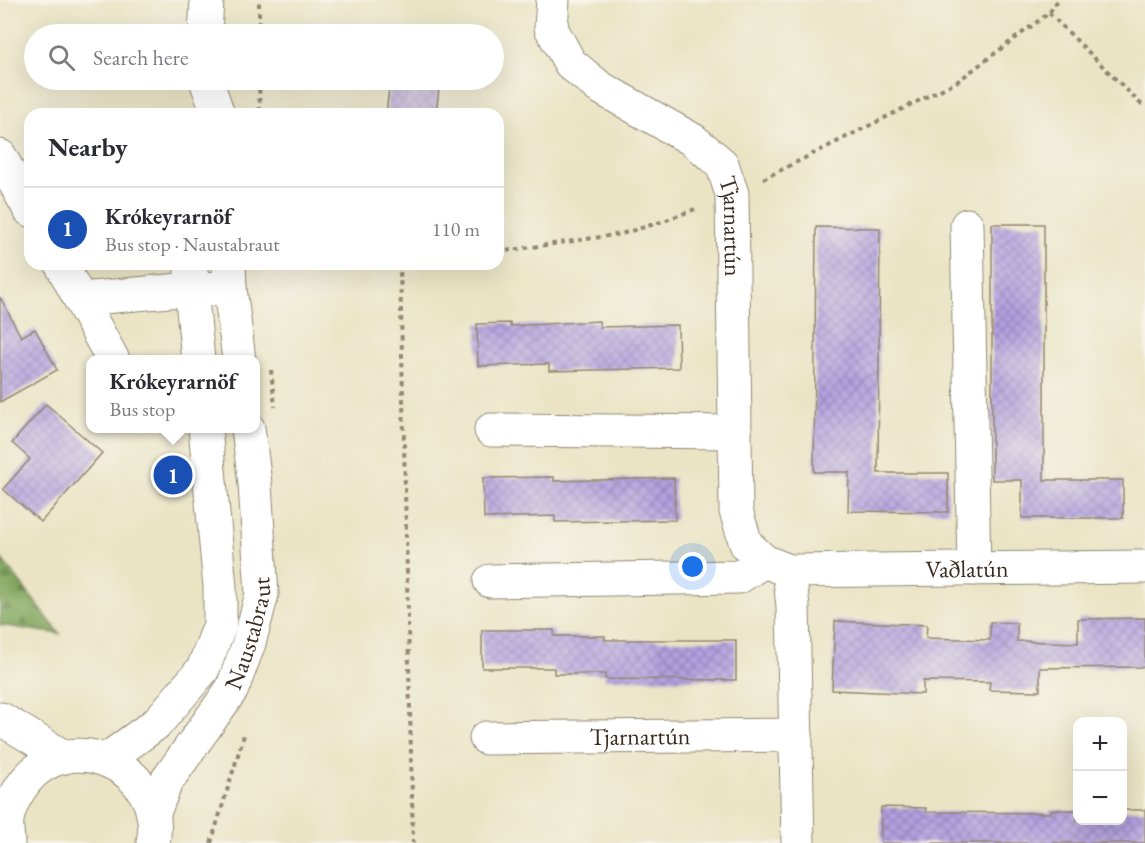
<!DOCTYPE html>
<html lang="en">
<head>
<meta charset="utf-8">
<style>
	:root { --surface:#fff; --page:#f7f7f7; --text:#2b2b33; --muted:#7c7c81; --line:#e1e1e2; --accent:#0b8043 }
	body { margin:0; font-family:"EB Garamond",serif; background:var(--page); color:var(--text) }
	.controls { position:absolute; right:18px; bottom:18px; display:grid; overflow:hidden; border-radius:12px; box-shadow:0 6px 24px #0002 }
	.controls button { width:54px; height:54px; display:grid; place-items:center; padding:0; border:0; border-bottom:2px solid var(--line); background:var(--surface); color:var(--text); font:30px sans-serif }
	.you { position:absolute; left:693px; top:567px; width:21px; height:21px; margin:-15px; border:4px solid #fff; border-radius:50%; background:#1a73e8; box-shadow:0 0 0 9px #1a73e833 }
	.badge { display:grid; place-items:center; width:39px; height:39px; border-radius:50%; background:var(--accent); color:#fff; font-size:20px; font-weight:700 }
	.pin { position:absolute; translate:-50% -50%; border:3px solid #fff; box-shadow:0 2px 6px #0006 }
	.popup { position:absolute; left:86px; top:355px; width:174px; height:78px; box-sizing:border-box; display:grid; place-content:center; border-radius:12px; background:var(--surface); filter:drop-shadow(0 2px 4px #0005); font-size:20px; white-space:nowrap; color:var(--muted) }
	.popup b { font-size:22px; color:var(--text) }
	.popup::after { content:''; position:absolute; left:50%; top:100%; margin-left:-12px; border:12px solid transparent; border-top-color:var(--surface) }
	.list { margin:0; padding:0; list-style:none }
	h2 { display:flex; justify-content:space-between; align-items:center; height:78px; margin:0; padding:0 24px; font-size:26px }
	h2 small { font-size:20px; font-weight:400; color:var(--muted) }
	.list li { display:grid; grid-template-columns:39px 1fr auto; gap:18px; align-items:center; box-sizing:border-box; height:84px; padding:0 24px; border-top:2px solid var(--line) }
	.list b { display:block; font-size:22px; white-space:nowrap }
	.list p { margin:0; font-size:20px; white-space:nowrap; color:var(--muted) }
	.list em { font-size:20px; font-style:normal; color:var(--muted) }
	.icon { flex:none; width:33px; height:33px; fill:none; stroke:currentColor; stroke-width:2; stroke-linecap:round; stroke-linejoin:round }
	.map { position:relative; flex:none; width:1145px; height:843px; overflow:hidden }
	.search { position:absolute; background:var(--surface); box-shadow:0 6px 24px #0002; left:24px; top:24px; width:480px; height:66px; display:flex; align-items:center; gap:15px; box-sizing:border-box; padding:0 21px; border-radius:33px; color:var(--muted); font-size:22px }
	.panel { position:absolute; background:var(--surface); box-shadow:0 6px 24px #0002; left:24px; top:108px; width:480px; height:162px; border-radius:18px }
	.map>svg:first-child { display:block }
</style>
</head>
<body>
<div class="map">
<svg width="1145" height="843" viewBox="0 0 1145 843">
	<defs>
		<pattern id="forest-firs" width="22" height="20" patternUnits="userSpaceOnUse" patternTransform="scale(1.5)"><rect width="22" height="20" fill="#80a65c"/><path d="M5 1l3.5 6h-7zM16 11l3.5 6h-7z" fill="#6a874b"/></pattern>
		<pattern id="building-cross-hatch" width="8" height="8" patternUnits="userSpaceOnUse" patternTransform="scale(1.5)"><rect width="8" height="8" fill="#b2a0e0"/><path d="M0 0l8 8M0 8l8-8" fill="none" stroke="#9283b5"/></pattern>
	</defs>
	<rect width="100%" height="100%" fill="#f7f3e8"/>
	<filter id="ink" filterUnits="userSpaceOnUse"><feTurbulence type="fractalNoise" baseFrequency=".0167" numOctaves="2"/><feDisplacementMap in="SourceGraphic" scale="12" xChannelSelector="R" yChannelSelector="G"/><feConvolveMatrix kernelMatrix="1 2 1 2 8 2 1 2 1" color-interpolation-filters="sRGB"/></filter>
	<filter id="wash" filterUnits="userSpaceOnUse"><feTurbulence type="fractalNoise" baseFrequency=".008" numOctaves="4" result="noise"/><feDisplacementMap in="SourceGraphic" scale="24" xChannelSelector="R" yChannelSelector="G"/><feGaussianBlur stdDeviation="1.35" result="paint"/><feColorMatrix in="noise" values="0 0 0 0 0 0 0 0 0 0 0 0 0 0 0 0 0 1.4 0 .05"/><feComposite in="paint" operator="in"/></filter>
	<g filter="url(#wash)">
		<rect width="100%" height="100%" fill="#eae4c5"/>
		<polygon fill="url(#forest-firs)" stroke="#5e683d" stroke-width="1.5" points="0,557 60,634 0,625"/>
		<g id="blocks">
			<g fill="url(#building-cross-hatch)">
				<polygon points="390,80 440,80 436,114 386,114"/>
				<polygon points="992,224 1044,224 1044,480 1123,480 1123,518 1022,518 1022,480 992,480"/>
				<polygon points="816,227 880,228 878,473 948,473 948,512 848,511 849,472 814,472"/>
				<polygon points="0,297 21,337 35,329 57,370 0,402"/>
				<polygon points="599,321 600,327 678,325 679,368 549,371 549,364 478,366 477,324 510,323 510,326"/>
				<polygon points="46,404 102,453 41,522 3,489 30,459 12,443"/>
				<polygon points="554,477 554,481 674,478 675,520 555,522 555,516 484,518 483,478"/>
				<polygon points="1145,618 1145,667 1040,668 1040,691 989,690 990,682 923,681 923,694 832,690 835,621 927,625 926,638 990,640 990,622 1017,623 1017,641 1078,643 1078,619"/>
				<polygon points="482,630 554,630 554,636 605,636 605,640 736,640 736,680 605,679 605,674 554,674 554,668 482,668"/>
				<polygon points="881,807 926,808 926,812 1051,813 1051,810 1077,810 1077,820 1122,820 1122,810 1145,810 1145,843 881,843"/>
			</g>
		</g>
	</g>
	<g filter="url(#ink)">
		<use href="#blocks" fill-opacity="0" stroke="#928772" stroke-width="1.5"/>
		<g fill="none" stroke-linecap="round" stroke-linejoin="round">
			<g stroke="#928772" stroke-width="35">
				<g id="minor">
					<path id="s1" d="M 553,0 L 551,28 L 570,63 L 599,87 L 693,140 L 722,164 L 732,194 L 736,511 L 746,544 L 764,561 L 789,571 L 793,606 L 798,843"/>
					<polyline points="205,34 207,0"/>
					<polyline points="206,80 218,114"/>
					<polyline points="0,156 30,210"/>
					<polyline points="967,225 974,569"/>
					<polyline points="61,264 113,360"/>
					<polyline points="191,264 191,289 198,360"/>
					<polyline points="229,264 230,288 239,360"/>
					<polyline points="81,299 191,289 230,288"/>
					<polyline points="491,430 735,432"/>
					<path id="s2" d="M 789,571 L 1145,567"/>
					<polyline points="490,581 739,577 764,561"/>
					<polyline points="1,719 64,757"/>
					<path id="s3" d="M 486,738 L 796,735"/>
					<polyline points="106,760 157,723 203,669 220,625 220,587 205,428"/>
					<path id="s4" d="M 153,815 L 166,782 L 232,689 L 249,643 L 262,594 L 255,484 L 248,428"/>
					<path d="M 8,843 C 8,836 6,827 7,820 C 9,807 15,796 22,786 C 66,722 168,767 153,843"/>
				</g>
			</g>
			<g stroke="#928772" stroke-width="4" stroke-dasharray="4.5 4.5" stroke-linecap="butt">
				<polyline points="1049,13 1145,108"/>
				<polyline points="259,34 259,0"/>
				<polyline points="259,80 260,114"/>
				<polyline points="763,179 958,81 1049,13 1058,0"/>
				<polyline points="498,252 621,234 661,222 698,208"/>
				<polyline points="398,264 400,266 413,843"/>
				<polyline points="400,266 414,264"/>
				<polyline points="271,370 275,407"/>
				<polyline points="211,843 245,732"/>
			</g>
			<use href="#minor" stroke="#fff" stroke-width="33"/>
		</g>
	</g>
	<g text-anchor="middle" stroke-width="6" stroke-linejoin="round" paint-order="stroke">
		<g font-size="24" fill="#3b2a1e" stroke="#f7f3e8">
			<text dy="8" stroke="none"><textPath href="#s1" startOffset="315">Tjarnartún</textPath></text>
			<text dy="8" stroke="none"><textPath href="#s2" startOffset="178">Vaðlatún</textPath></text>
			<text dy="8" stroke="none"><textPath href="#s4" startOffset="208">Naustabraut</textPath></text>
			<text dy="8" stroke="none"><textPath href="#s3" startOffset="154">Tjarnartún</textPath></text>
		</g>
	</g>
</svg>
<div class="controls">
<button>+</button>
<button>−</button>
</div>
<div class="you"></div>
<div class="pin badge" style="left:173px;top:475px;background:#1a4fb4">1</div>
<div class="popup"><b>Krókeyrarnöf</b>Bus stop</div>
<div class="search"><svg class="icon" aria-label="search" viewBox="0 0 24 24"><circle cx="10" cy="10" r="6"/><path d="M15 15l6 6"/></svg>Search here</div>
<section class="panel">
<h2>Nearby<small></small></h2>
<ul class="list">
<li><span class="badge" style="background:#1a4fb4">1</span><div><b>Krókeyrarnöf</b><p>Bus stop · Naustabraut</p></div><em>110 m</em></li>
</ul>
</section>
</div>
</body>
</html>
